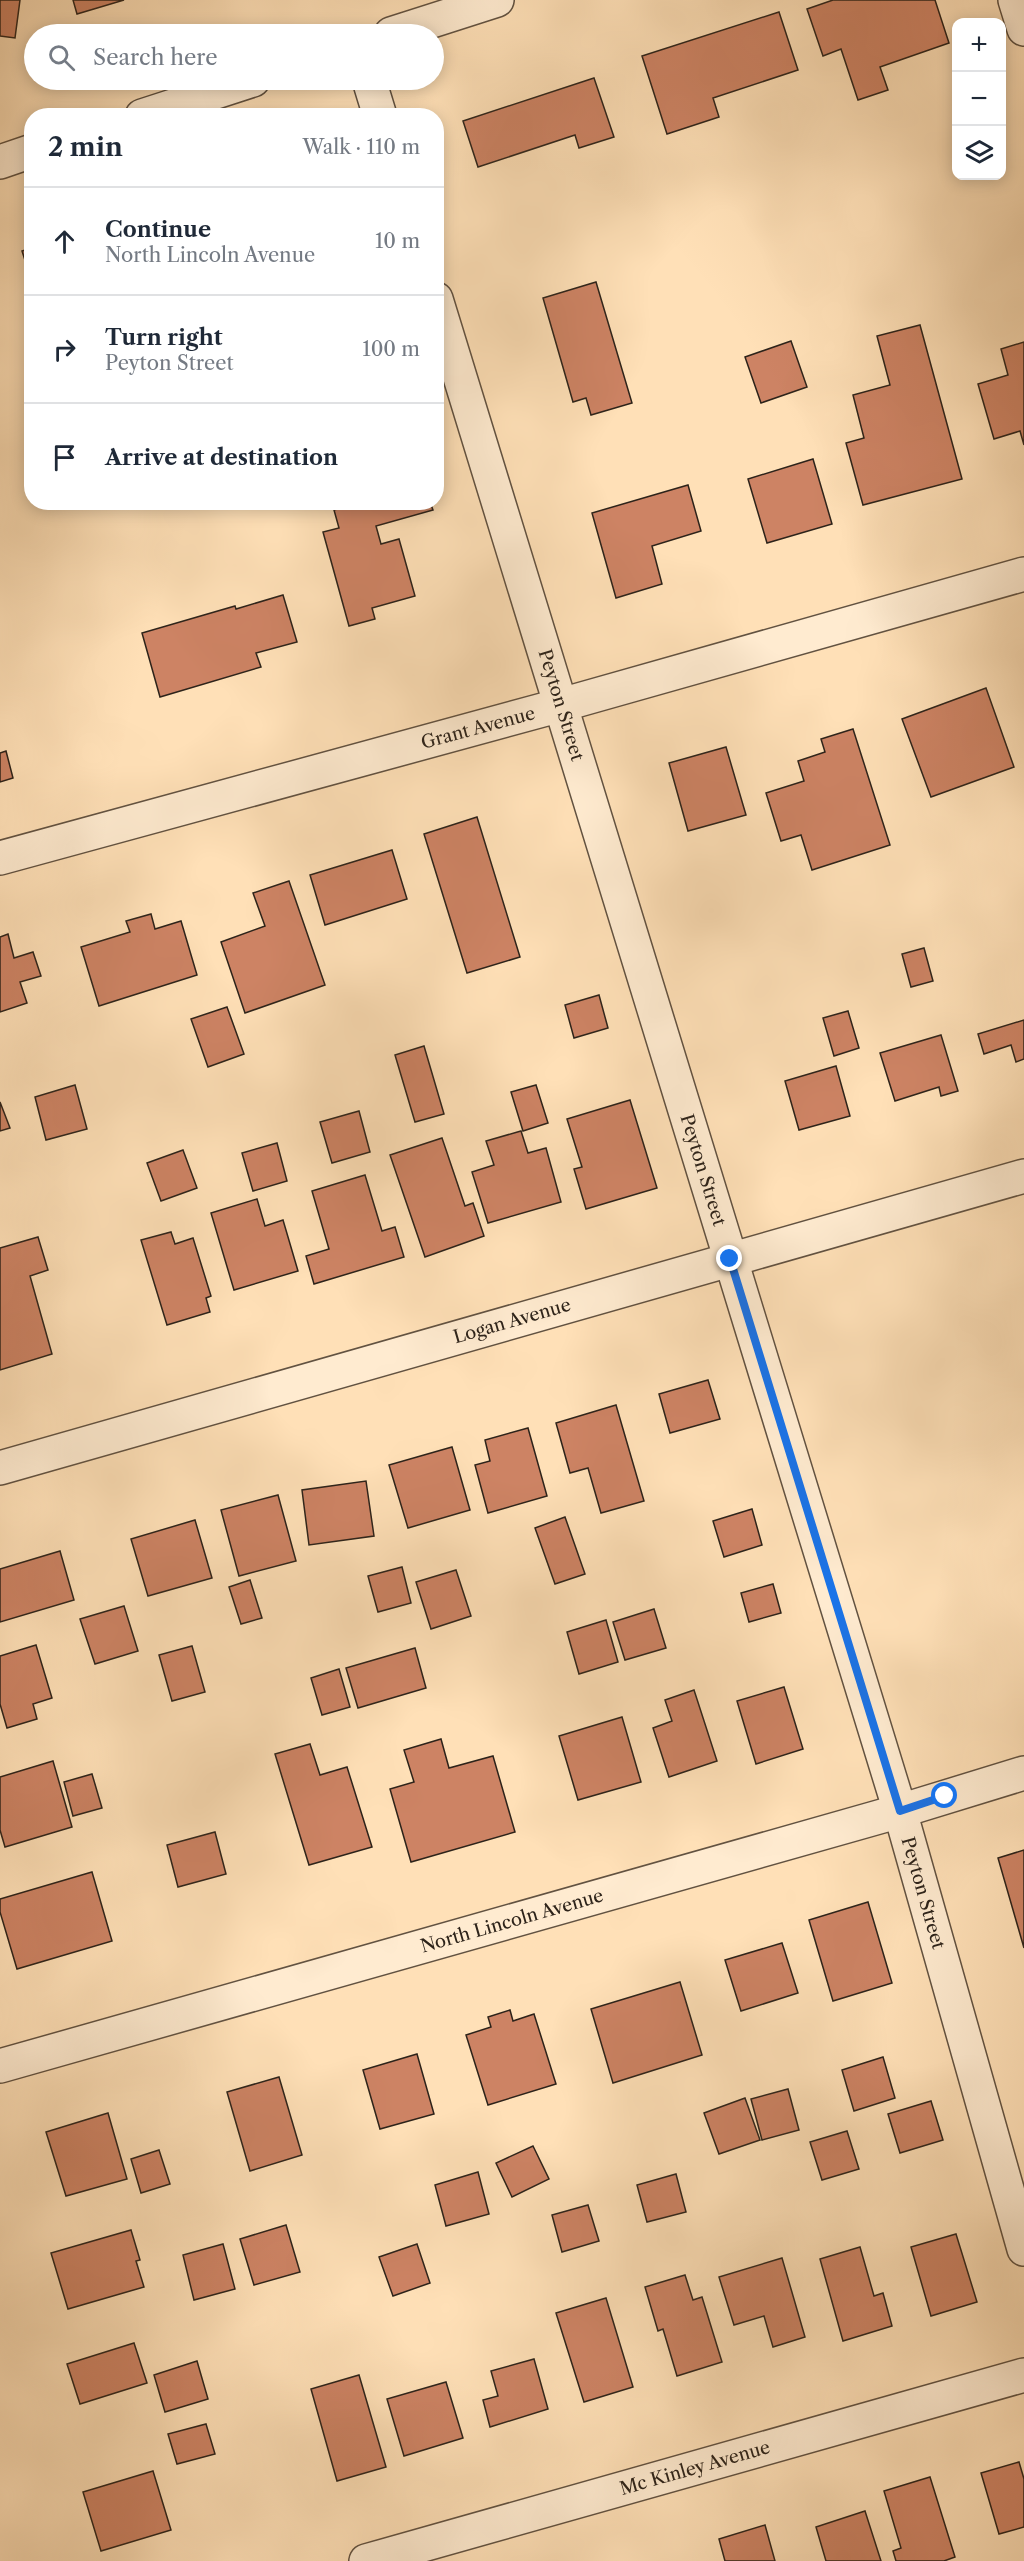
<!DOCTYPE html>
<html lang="en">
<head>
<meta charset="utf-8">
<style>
	:root { --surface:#fff; --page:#f6f6f7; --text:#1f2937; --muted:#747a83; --line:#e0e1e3 }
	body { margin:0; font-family:"Libre Caslon Text",serif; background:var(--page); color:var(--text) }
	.controls { position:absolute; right:18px; top:18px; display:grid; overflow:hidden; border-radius:12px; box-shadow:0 3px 15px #0003 }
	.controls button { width:54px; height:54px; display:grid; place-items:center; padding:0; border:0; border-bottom:2px solid var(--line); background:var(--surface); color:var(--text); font:30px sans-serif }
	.stop { position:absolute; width:18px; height:18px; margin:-14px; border:4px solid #1a73e8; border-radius:50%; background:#fff }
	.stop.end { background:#1a73e8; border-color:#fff; box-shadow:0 2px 6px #0008 }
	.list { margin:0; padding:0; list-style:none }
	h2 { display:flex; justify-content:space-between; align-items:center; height:78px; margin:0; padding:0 24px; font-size:26px }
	h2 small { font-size:20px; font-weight:400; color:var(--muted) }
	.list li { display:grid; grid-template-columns:39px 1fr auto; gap:18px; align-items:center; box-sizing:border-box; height:108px; padding:0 24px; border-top:2px solid var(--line) }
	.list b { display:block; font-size:22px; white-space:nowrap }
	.list p { margin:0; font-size:20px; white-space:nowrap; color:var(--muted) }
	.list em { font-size:20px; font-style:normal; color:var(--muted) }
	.icon { flex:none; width:33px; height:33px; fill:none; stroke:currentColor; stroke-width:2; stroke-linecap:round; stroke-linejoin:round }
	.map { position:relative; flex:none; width:1024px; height:2561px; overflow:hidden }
	.search { position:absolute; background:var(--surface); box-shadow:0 3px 15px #0003; left:24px; top:24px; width:420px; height:66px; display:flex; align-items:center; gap:15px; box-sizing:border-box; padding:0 21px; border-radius:33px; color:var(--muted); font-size:22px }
	.panel { position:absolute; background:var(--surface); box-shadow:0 3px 15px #0003; left:24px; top:108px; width:420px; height:402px; border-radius:24px }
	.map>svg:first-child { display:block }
</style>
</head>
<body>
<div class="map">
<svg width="1024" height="2561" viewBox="0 0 1024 2561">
	<rect width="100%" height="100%" fill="#ffe0b7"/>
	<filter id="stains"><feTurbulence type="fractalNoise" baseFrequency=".00333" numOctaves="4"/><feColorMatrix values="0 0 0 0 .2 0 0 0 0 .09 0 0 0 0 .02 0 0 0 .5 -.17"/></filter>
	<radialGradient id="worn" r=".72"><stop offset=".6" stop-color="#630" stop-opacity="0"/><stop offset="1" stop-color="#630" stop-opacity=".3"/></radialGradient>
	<g fill="#cd8364" stroke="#2d231a" stroke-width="1.5">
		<polygon points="0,0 20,0 15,38 0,36"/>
		<polygon points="73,0 124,0 77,14"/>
		<polygon points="833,0 935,0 949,43 880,67 888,90 858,100 841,49 823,56 807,9"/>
		<polygon points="779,12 798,70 713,98 719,117 667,134 642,56"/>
		<polygon points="594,78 614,137 579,148 575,135 478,167 463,121"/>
		<polygon points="32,248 32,282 22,251"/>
		<polygon points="596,282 632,403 591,415 586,398 573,402 543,298"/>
		<polygon points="920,325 962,479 863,505 846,443 864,438 853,395 890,385 877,336"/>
		<polygon points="791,341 807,387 761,403 745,357"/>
		<polygon points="1024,342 1024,445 1020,431 994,439 978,384 1008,375 1001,349"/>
		<polygon points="813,459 832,524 767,543 748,479"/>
		<polygon points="688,485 701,531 652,546 662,584 616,598 592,513"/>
		<polygon points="362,502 430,502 433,510 376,526 381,544 399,539 415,596 372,608 375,619 349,626 323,532 339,528 334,510"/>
		<polygon points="283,595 297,642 256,653 261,667 160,697 142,633 235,606 236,609"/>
		<polygon points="986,688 1014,767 931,797 902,719"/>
		<polygon points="853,729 890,845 812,870 801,835 781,841 766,793 804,781 798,761 825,752 821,739"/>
		<polygon points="726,747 746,815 688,831 669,763"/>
		<polygon points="6,751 13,778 0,782 0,753"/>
		<polygon points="477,817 520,957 467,973 424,834"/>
		<polygon points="392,850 407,899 325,925 310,875"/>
		<polygon points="289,881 325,985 245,1013 221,942 265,926 253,893"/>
		<polygon points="151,914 155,929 181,921 197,975 99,1006 81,947 130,932 126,921"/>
		<polygon points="8,934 14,958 33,952 41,976 20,982 27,1003 0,1012 0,937"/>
		<polygon points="924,948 933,981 911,987 902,954"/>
		<polygon points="599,995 608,1028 574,1038 565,1005"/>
		<polygon points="227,1007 244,1054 208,1067 191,1019"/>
		<polygon points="848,1011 859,1048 834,1056 823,1018"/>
		<polygon points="1024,1020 1024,1059 1016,1062 1011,1045 984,1054 978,1034"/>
		<polygon points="941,1035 958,1091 941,1096 939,1087 895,1101 880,1053"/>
		<polygon points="424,1046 444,1114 415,1122 395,1055"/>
		<polygon points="836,1066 850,1116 799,1130 785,1081"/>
		<polygon points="75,1085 87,1129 46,1140 35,1097"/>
		<polygon points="536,1085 548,1123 523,1131 511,1092"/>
		<polygon points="630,1100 657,1188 586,1209 574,1169 582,1167 567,1119"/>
		<polygon points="0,1102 10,1128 0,1131"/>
		<polygon points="359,1111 370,1152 332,1163 320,1122"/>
		<polygon points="521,1131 528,1153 546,1148 561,1202 488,1223 472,1172 494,1165 486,1141"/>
		<polygon points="442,1138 465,1206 473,1203 484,1236 425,1257 390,1155"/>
		<polygon points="277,1143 287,1181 253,1191 242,1153"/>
		<polygon points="183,1150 197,1188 161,1201 147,1163"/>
		<polygon points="365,1175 382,1231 395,1227 404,1257 314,1284 306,1256 329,1249 312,1191"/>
		<polygon points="257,1199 265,1226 283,1220 298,1271 234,1290 211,1213"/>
		<polygon points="171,1232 175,1244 193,1238 211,1296 206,1298 210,1312 167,1325 141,1240"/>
		<polygon points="38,1237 48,1270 30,1276 52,1354 0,1370 0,1248"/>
		<polygon points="708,1380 720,1419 670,1433 659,1394"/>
		<polygon points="616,1405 644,1501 601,1513 588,1468 570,1473 556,1423"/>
		<polygon points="528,1428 547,1496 488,1513 475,1465 490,1461 485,1440"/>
		<polygon points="452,1447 470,1510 408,1528 389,1465"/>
		<polygon points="366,1481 374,1536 309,1545 302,1490"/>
		<polygon points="278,1495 296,1561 239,1576 221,1510"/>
		<polygon points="752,1509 762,1545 724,1557 713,1521"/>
		<polygon points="565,1517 585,1574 555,1584 535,1528"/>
		<polygon points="195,1520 212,1578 148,1596 131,1539"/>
		<polygon points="60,1551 74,1600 0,1622 0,1569"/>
		<polygon points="402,1567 411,1603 378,1612 368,1576"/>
		<polygon points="456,1570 471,1616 431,1629 416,1582"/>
		<polygon points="250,1580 262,1618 241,1624 229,1587"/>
		<polygon points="773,1584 781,1613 749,1622 741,1593"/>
		<polygon points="124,1606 138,1651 95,1664 80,1619"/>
		<polygon points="654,1609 666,1648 625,1660 613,1622"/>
		<polygon points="606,1620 618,1662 579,1674 567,1632"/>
		<polygon points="36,1645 52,1698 33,1704 37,1719 7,1728 0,1704 0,1656"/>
		<polygon points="192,1646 205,1692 172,1701 159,1655"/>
		<polygon points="415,1648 426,1688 358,1708 346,1668"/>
		<polygon points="339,1669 350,1707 322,1715 311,1678"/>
		<polygon points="784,1687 803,1749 756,1764 737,1701"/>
		<polygon points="694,1690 717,1761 669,1777 653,1728 672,1721 665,1700"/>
		<polygon points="622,1717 641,1782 578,1800 559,1736"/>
		<polygon points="441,1739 449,1768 493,1756 515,1832 411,1862 390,1789 414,1782 404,1750"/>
		<polygon points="310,1744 320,1775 347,1767 372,1847 309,1865 275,1754"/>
		<polygon points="53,1761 72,1827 5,1847 0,1830 0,1777"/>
		<polygon points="92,1774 102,1808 73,1816 64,1782"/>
		<polygon points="215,1832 226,1874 178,1887 167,1845"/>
		<polygon points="1024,1850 1024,1948 998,1858"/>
		<polygon points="92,1872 112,1941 17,1969 0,1912 0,1899"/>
		<polygon points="868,1902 892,1983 833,2001 809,1920"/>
		<polygon points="782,1943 798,1993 741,2011 725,1960"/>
		<polygon points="680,1982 702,2055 613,2083 591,2009"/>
		<polygon points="510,2010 513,2021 534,2014 556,2084 488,2105 466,2035 491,2027 488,2017"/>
		<polygon points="417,2054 434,2114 380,2129 363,2070"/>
		<polygon points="883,2057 895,2098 854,2111 842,2070"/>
		<polygon points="279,2077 302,2155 250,2171 227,2092"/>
		<polygon points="788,2089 799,2130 762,2140 751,2099"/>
		<polygon points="745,2098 760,2140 719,2154 704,2113"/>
		<polygon points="931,2101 943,2140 900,2153 888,2114"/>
		<polygon points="108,2113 127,2179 66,2196 46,2132"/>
		<polygon points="847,2131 859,2169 822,2180 810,2142"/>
		<polygon points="533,2146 549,2179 512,2197 496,2163"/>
		<polygon points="159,2150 170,2184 141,2193 131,2159"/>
		<polygon points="478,2172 489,2214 446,2226 435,2185"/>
		<polygon points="676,2174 686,2212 647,2222 637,2185"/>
		<polygon points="588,2205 599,2241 562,2252 552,2215"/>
		<polygon points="286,2225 300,2272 254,2285 240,2239"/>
		<polygon points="131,2230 140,2260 136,2261 144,2287 68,2309 51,2253"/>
		<polygon points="956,2234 977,2302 931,2316 911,2247"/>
		<polygon points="223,2244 235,2289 194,2300 183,2255"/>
		<polygon points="417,2244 430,2283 393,2296 379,2257"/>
		<polygon points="860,2247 874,2296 883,2293 892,2326 843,2341 820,2259"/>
		<polygon points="782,2258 805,2337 773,2347 764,2316 734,2325 719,2277"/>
		<polygon points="685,2275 693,2300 702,2297 722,2362 677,2376 663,2329 658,2331 645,2287"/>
		<polygon points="606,2298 633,2387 584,2402 556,2313"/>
		<polygon points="134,2343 147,2383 80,2404 67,2364"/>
		<polygon points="534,2359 548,2409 490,2427 483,2400 498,2396 491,2371"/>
		<polygon points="197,2361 208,2399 165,2412 154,2375"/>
		<polygon points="359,2375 386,2467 337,2481 311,2389"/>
		<polygon points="446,2382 463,2438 404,2456 387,2399"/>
		<polygon points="206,2424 215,2454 177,2464 168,2434"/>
		<polygon points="1019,2462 1024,2479 1024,2527 999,2534 981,2473"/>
		<polygon points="153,2471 171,2530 101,2551 83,2492"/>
		<polygon points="930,2477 955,2557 944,2561 896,2561 893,2551 901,2548 884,2491"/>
		<polygon points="865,2511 881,2561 826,2561 816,2527"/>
		<polygon points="765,2525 775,2561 725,2561 719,2539"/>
	</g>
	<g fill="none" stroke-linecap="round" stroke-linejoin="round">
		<g stroke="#625241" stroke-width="36">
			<g id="minor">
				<polyline points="1015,0 1024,29"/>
				<polyline points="391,34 497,0"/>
				<polyline points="369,80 380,116"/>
				<polyline points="142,116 253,80"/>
				<polyline points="0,162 32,151"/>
				<polyline points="436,299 900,1811 1024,2249"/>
				<polyline points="0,858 561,705 1024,574"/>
				<polyline points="0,1468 1024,1176"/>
				<polyline points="0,2066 900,1811 1024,1773"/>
				<polyline points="366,2561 1024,2375"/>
			</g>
		</g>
		<use href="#minor" stroke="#ffebd0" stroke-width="33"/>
	</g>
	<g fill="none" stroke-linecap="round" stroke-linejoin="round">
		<polyline stroke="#1a73e8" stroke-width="8" points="730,1259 900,1811 945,1796"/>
	</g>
	<g text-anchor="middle" stroke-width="6" stroke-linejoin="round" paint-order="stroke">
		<g font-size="18" fill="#2d231a" stroke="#ffebd0">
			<text transform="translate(561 705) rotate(73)" y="6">Peyton Street</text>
			<text transform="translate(478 728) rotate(-15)" y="6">Grant Avenue</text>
			<text transform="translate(703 1170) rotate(73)" y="6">Peyton Street</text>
			<text transform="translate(512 1321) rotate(-16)" y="6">Logan Avenue</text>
			<text transform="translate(923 1893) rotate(74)" y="6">Peyton Street</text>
			<text transform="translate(512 1921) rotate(-16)" y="6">North Lincoln Avenue</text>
			<text transform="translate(695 2468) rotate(-16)" y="6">Mc Kinley Avenue</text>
		</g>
	</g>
	<rect width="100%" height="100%" filter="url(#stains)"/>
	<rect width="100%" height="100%" fill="url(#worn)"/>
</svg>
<div class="controls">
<button>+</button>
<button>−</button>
<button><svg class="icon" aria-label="layers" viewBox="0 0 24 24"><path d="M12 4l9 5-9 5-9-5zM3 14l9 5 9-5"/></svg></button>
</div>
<div class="stop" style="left:945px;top:1796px"></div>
<div class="stop end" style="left:730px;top:1259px"></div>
<div class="search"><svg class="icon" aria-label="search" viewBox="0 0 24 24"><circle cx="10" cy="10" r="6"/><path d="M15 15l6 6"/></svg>Search here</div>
<section class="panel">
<h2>2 min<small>Walk · 110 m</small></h2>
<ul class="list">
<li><svg class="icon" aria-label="ahead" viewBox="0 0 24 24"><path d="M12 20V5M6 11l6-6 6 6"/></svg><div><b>Continue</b><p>North Lincoln Avenue</p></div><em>10 m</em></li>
<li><svg class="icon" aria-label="right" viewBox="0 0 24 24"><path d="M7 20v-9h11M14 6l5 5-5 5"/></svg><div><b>Turn right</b><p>Peyton Street</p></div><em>100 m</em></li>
<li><svg class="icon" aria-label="arrive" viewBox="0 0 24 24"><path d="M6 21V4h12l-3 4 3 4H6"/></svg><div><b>Arrive at destination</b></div></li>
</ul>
</section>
</div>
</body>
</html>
